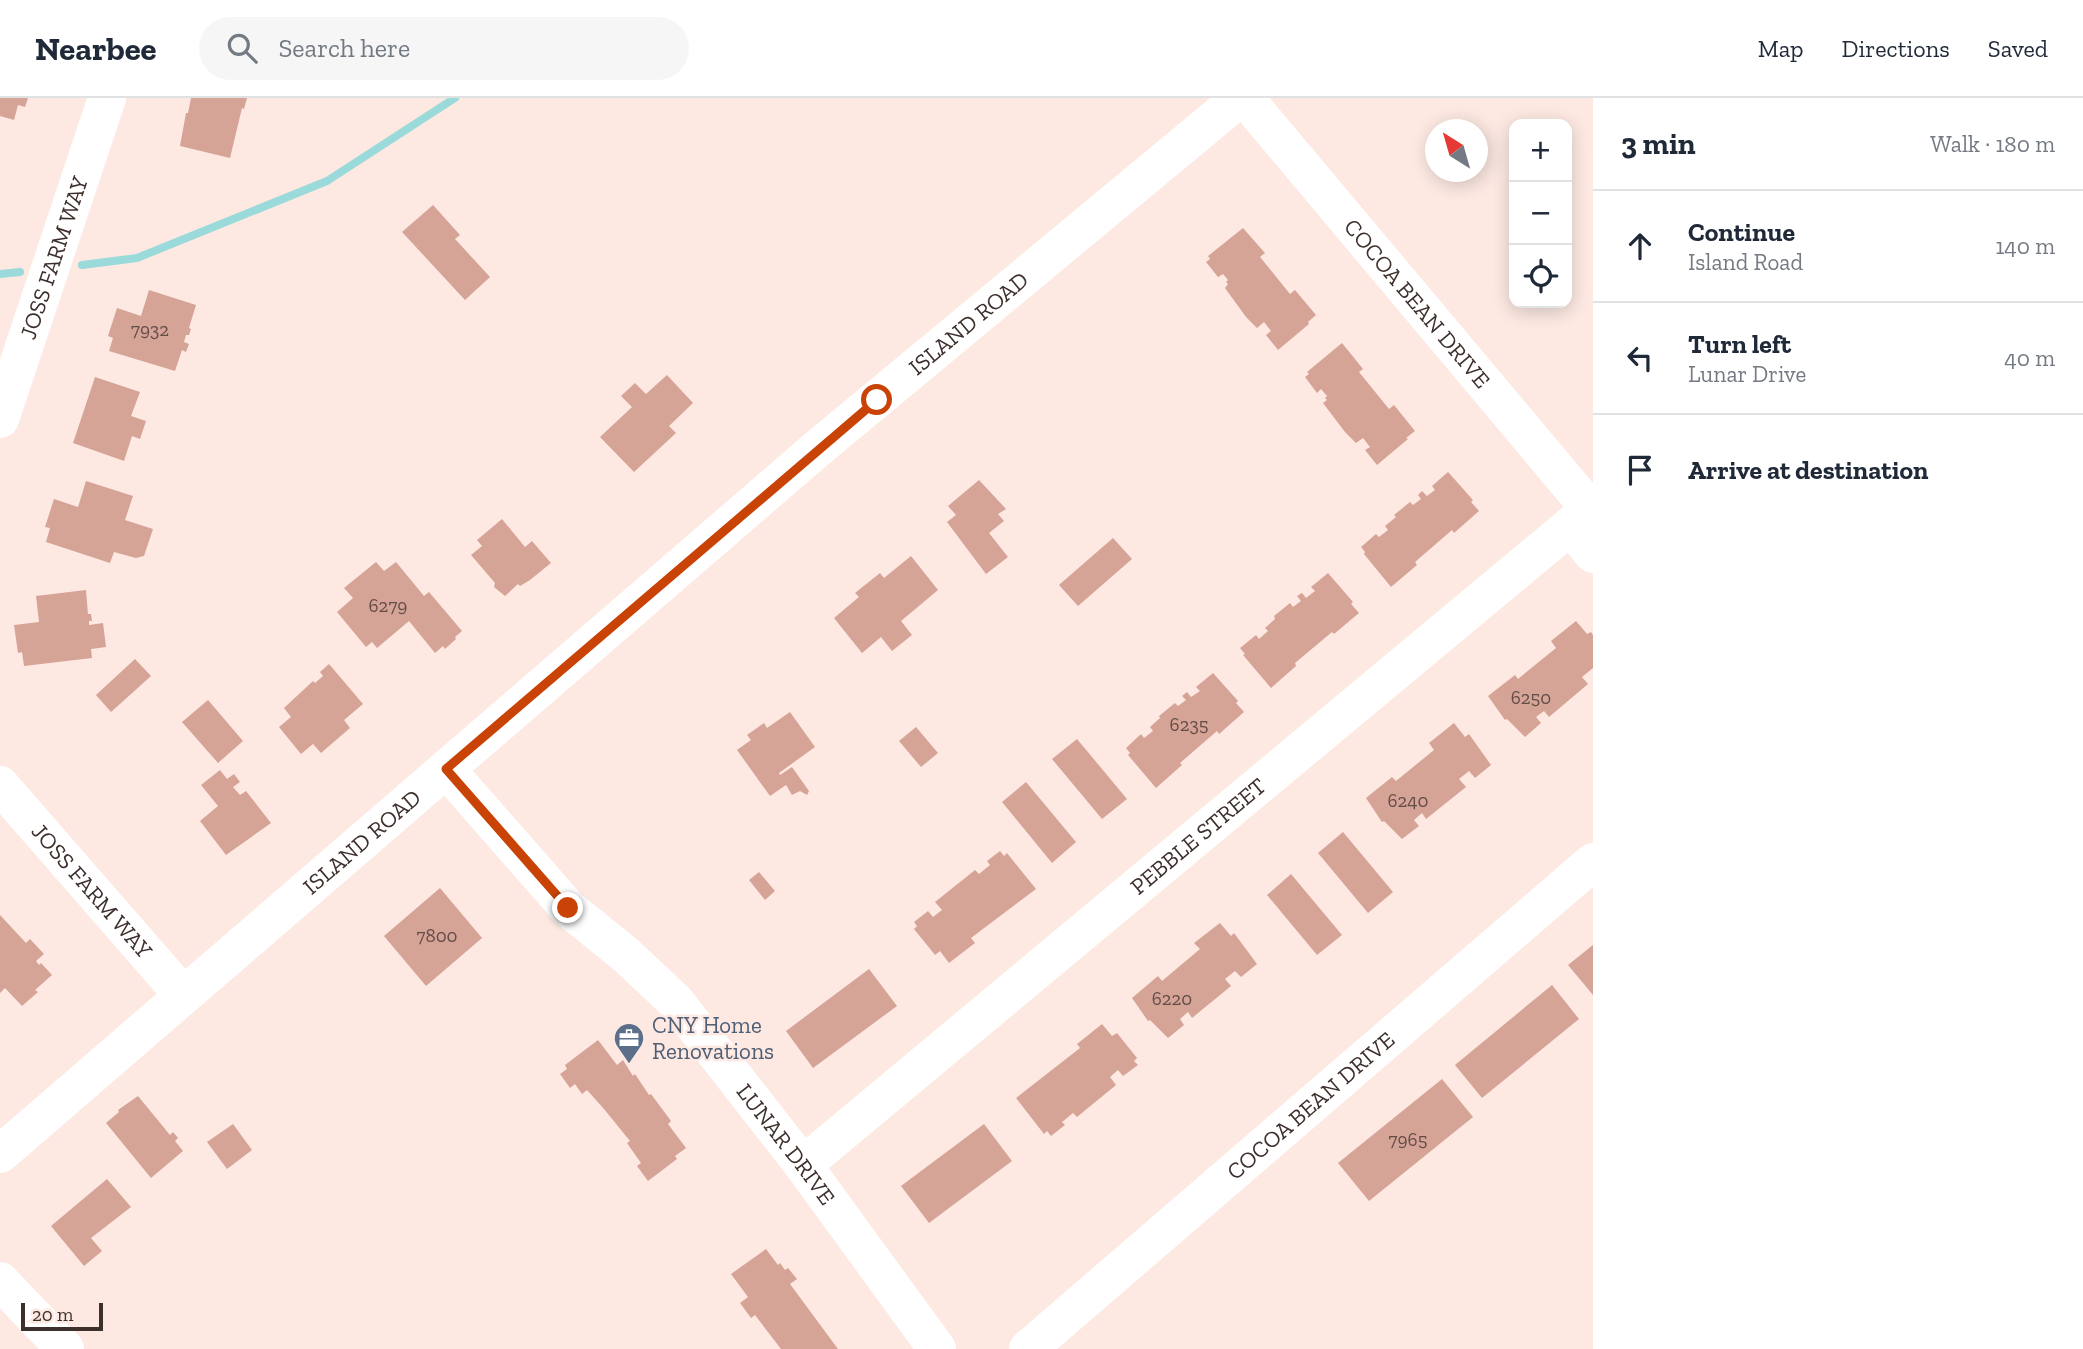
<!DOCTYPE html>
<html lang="en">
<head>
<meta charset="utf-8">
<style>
	:root { --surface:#fff; --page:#f6f6f7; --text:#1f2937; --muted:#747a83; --line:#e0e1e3 }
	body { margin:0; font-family:"Zilla Slab",serif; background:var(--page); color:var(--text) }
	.controls { position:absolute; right:21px; top:21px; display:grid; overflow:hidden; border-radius:14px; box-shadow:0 4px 18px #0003 }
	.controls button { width:63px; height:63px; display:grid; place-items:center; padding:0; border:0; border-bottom:2px solid var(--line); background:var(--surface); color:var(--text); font:35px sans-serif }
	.compass { position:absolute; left:1425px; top:21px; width:63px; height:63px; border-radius:50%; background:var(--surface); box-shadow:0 4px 18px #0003; rotate:323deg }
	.scale { position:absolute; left:21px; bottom:18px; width:82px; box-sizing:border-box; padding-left:7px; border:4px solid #3d302c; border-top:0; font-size:19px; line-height:24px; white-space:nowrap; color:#3d302c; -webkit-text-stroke:5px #fde9e2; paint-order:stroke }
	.stop { position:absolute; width:21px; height:21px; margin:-16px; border:5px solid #c94306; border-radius:50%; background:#fff }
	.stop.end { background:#c94306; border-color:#fff; box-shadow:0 2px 7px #0008 }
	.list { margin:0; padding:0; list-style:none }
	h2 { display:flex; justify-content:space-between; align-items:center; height:91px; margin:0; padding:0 28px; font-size:30px }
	h2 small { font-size:23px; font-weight:400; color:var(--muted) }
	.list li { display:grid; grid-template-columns:46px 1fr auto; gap:21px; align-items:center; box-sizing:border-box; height:112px; padding:0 28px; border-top:2px solid var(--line) }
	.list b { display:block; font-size:26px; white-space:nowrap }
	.list p { margin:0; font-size:23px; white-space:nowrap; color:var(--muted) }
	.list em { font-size:23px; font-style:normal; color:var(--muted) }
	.icon { flex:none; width:38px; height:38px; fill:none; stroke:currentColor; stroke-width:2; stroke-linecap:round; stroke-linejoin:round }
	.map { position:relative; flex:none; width:1593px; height:1251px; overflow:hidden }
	header { display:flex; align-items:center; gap:42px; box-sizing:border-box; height:98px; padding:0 35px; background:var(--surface); border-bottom:2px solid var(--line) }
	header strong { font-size:33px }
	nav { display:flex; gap:38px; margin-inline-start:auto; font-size:24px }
	.search { width:490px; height:63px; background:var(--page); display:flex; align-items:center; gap:18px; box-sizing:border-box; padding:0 24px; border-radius:38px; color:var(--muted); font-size:26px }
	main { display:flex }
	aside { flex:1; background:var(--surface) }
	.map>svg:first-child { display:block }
</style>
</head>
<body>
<header>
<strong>Nearbee</strong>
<div class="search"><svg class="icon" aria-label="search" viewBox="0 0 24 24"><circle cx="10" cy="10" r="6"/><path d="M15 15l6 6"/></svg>Search here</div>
<nav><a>Map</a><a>Directions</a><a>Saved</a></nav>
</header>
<main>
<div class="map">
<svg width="1593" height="1251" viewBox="0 0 1593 1251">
	<rect width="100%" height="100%" fill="#fde9e2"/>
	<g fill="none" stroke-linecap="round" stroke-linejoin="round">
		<g stroke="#9bdada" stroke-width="8">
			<polyline points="82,167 137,160 327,83 455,0"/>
			<polyline points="0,176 20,174"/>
		</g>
	</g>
	<g fill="#d6a397">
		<polygon points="0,0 28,0 25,9 18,7 14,22 0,18"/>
		<polygon points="191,0 247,0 244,11 242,10 230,60 180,48 186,15 188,15"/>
		<polygon points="433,107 460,137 455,141 490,179 465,202 402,134"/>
		<polygon points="1243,130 1265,155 1260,159 1290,196 1295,192 1316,217 1308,224 1309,226 1278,252 1266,237 1271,233 1264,224 1257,230 1246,219 1225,190 1228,186 1226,184 1228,182 1223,176 1218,179 1206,164 1210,161 1208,158"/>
		<polygon points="149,192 196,207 189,230 191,231 189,237 186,237 184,244 189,246 186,254 182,252 175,273 109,253 113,240 108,238 117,210 141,218"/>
		<polygon points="1342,245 1363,271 1359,274 1389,311 1394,307 1415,333 1406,340 1408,341 1377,367 1365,352 1370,349 1363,340 1356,345 1345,334 1323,305 1327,302 1325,300 1327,298 1321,291 1317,295 1305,279 1309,276 1307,274"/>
		<polygon points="667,277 693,305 669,328 676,335 634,374 600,339 632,309 621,298 635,285 646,296"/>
		<polygon points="95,279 140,294 131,318 146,323 140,341 132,338 124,363 73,345"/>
		<polygon points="1448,374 1473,402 1471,404 1479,413 1454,435 1452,432 1415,464 1417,467 1391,489 1364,456 1365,454 1361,449 1376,436 1379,439 1388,432 1385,428 1396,419 1394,417 1410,404 1413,407 1421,401 1418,397 1422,393 1427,398 1435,392 1432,388"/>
		<polygon points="979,382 1006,411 998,416 1004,423 989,435 1008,459 986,476 947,424 956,417 948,408"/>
		<polygon points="86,383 133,398 125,422 153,431 144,458 136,460 114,454 110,465 46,444 50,430 45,429 54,401 78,409"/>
		<polygon points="502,421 525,449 532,443 551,465 530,482 520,488 518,486 505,498 494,489 495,485 471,457 482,448 477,442"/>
		<polygon points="1113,440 1132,461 1078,508 1059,487"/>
		<polygon points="911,458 938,492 901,523 912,537 892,553 881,539 862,555 834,520 859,499 855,495 880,475 884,480"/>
		<polygon points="376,464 384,473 396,464 424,498 429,494 462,533 455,539 456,541 445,551 443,548 435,555 409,523 377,550 372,544 366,549 337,514 353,500 344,490"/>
		<polygon points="1328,475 1353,504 1351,506 1359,515 1334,536 1332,534 1295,565 1296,568 1271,590 1243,557 1245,556 1240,550 1256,537 1259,541 1268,533 1265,530 1275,521 1274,518 1290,505 1293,509 1301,503 1297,498 1302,495 1306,500 1315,493 1311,489"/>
		<polygon points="86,492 88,516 91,516 92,523 89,523 89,527 103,525 106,549 91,551 92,560 24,568 22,554 18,555 14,527 39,524 36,498"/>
		<polygon points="1576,523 1587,536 1591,534 1593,537 1593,570 1582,579 1588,586 1549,619 1544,613 1536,619 1541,625 1525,639 1507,621 1505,622 1488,598 1515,577 1518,581 1556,550 1551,543"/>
		<polygon points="135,561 151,578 111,614 96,597"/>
		<polygon points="329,566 363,606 344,622 350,630 321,655 313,646 301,656 279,629 291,619 284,610 313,583 315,585 323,578 320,574"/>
		<polygon points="1213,575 1238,603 1236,605 1244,614 1219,636 1217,633 1180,665 1182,667 1156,690 1128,657 1130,655 1126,650 1141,636 1144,640 1153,633 1150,629 1160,620 1159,618 1175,605 1178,608 1186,602 1182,598 1187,594 1191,599 1200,593 1196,589"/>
		<polygon points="208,602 243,643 218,665 182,624"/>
		<polygon points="790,614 815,649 779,675 780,677 792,669 809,693 807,697 800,693 792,697 786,687 770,698 737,652 751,642 747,637 764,625 767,630"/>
		<polygon points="1454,625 1465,639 1469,636 1491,667 1475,680 1469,673 1459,681 1466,689 1426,721 1422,715 1414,722 1419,728 1402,741 1384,723 1382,724 1366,700 1392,679 1396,683 1434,652 1429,645"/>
		<polygon points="916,629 938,655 921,669 899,643"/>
		<polygon points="1077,641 1127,701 1102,721 1052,661"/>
		<polygon points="220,672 227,681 234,676 240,684 233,689 240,697 246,693 271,725 226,757 200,723 218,708 201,687"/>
		<polygon points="1026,684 1076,744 1052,765 1002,704"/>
		<polygon points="1343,734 1393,794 1368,815 1318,755"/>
		<polygon points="1000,753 1004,758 1007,755 1036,791 971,840 975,845 949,865 940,853 935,857 914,831 917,828 914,824 928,813 933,819 942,812 935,804 975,772 979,776 990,767 987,763"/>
		<polygon points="759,774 775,793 765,802 749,782"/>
		<polygon points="1291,776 1342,837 1317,857 1267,797"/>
		<polygon points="440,790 482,840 426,888 384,838"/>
		<polygon points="0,817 26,845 30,841 44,856 36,863 39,867 41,865 52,877 35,892 38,894 22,908 5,890 0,895"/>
		<polygon points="1220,825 1231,838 1234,835 1257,866 1241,879 1235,873 1225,881 1231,888 1192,920 1188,914 1180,921 1184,927 1168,940 1150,922 1148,923 1132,900 1158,878 1162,883 1200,851 1194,845"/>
		<polygon points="1593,847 1593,897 1568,867"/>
		<polygon points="869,871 897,908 813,970 786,933"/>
		<polygon points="1552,887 1579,921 1482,1000 1455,967"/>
		<polygon points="1102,926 1112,938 1117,935 1137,960 1134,963 1138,967 1123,978 1118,972 1110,979 1116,987 1077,1019 1073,1015 1062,1024 1065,1027 1051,1038 1047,1033 1044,1036 1016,1000 1080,950 1077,946"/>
		<polygon points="598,942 617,967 623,962 633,978 635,976 649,997 651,996 671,1023 668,1026 686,1050 675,1058 677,1061 648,1083 637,1068 641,1065 627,1045 630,1043 604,1011 587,992 582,996 575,986 570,990 560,976 567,971 565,967"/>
		<polygon points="1442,981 1473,1019 1369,1103 1338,1065"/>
		<polygon points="138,998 170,1037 173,1034 178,1040 175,1043 183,1053 151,1080 106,1025 119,1014 118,1012"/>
		<polygon points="233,1026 252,1052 227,1071 207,1044"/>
		<polygon points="984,1026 1012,1063 929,1125 901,1088"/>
		<polygon points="107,1081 131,1109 91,1140 102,1153 84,1168 51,1128"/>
		<polygon points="766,1151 778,1167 780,1165 785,1172 788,1170 797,1181 790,1186 838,1251 781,1251 755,1217 751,1220 740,1205 748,1199 731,1176"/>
	</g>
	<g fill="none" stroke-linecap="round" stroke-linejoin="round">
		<g stroke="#fff" stroke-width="38">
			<path id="s1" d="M 1245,0 L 1590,411"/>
			<path id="s2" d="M 0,321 L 107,0"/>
			<polyline points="1570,428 1593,456"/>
			<path id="s3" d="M 446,671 L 568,810 L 626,857 L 675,903 L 803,1067 L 937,1251"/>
			<path id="s4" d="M 0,687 L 183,897"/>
			<path id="s5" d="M 0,1056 L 818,350 L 1240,0"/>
			<path id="s6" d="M 803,1067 L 1593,409"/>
			<polyline points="0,1183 65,1251"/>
			<path id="s7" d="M 1028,1251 L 1593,764"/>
		</g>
	</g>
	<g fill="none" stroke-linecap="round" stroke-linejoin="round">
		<polyline stroke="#c94306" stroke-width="9" points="568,810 446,671 877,302"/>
	</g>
	<defs>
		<g id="office-pin" transform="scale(1.575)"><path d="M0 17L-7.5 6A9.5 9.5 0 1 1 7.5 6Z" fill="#5c6f8a" stroke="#fde9e2"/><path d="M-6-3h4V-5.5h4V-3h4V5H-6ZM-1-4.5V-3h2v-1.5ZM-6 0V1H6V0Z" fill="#fff"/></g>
	</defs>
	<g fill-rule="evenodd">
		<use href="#office-pin" x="629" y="940"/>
	</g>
	<g text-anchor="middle" stroke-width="5" stroke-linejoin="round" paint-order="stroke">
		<g font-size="19" fill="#634d47">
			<text x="150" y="238">7932</text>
			<text x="388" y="514">6279</text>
			<text x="1531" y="606">6250</text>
			<text x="1189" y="633">6235</text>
			<text x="1408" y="709">6240</text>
			<text x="437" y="844">7800</text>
			<text x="1172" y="907">6220</text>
			<text x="1408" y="1048">7965</text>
		</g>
		<g font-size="23" fill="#3d302c" stroke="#fde9e2">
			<text dy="8" stroke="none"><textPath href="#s2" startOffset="170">JOSS FARM WAY</textPath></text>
			<text dy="8" stroke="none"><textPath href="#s1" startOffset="268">COCOA BEAN DRIVE</textPath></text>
			<text dy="8" stroke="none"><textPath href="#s5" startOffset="1276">ISLAND ROAD</textPath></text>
			<text dy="8" stroke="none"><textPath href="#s6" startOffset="514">PEBBLE STREET</textPath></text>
			<text dy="8" stroke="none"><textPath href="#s5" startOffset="478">ISLAND ROAD</textPath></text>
			<text dy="8" stroke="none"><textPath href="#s4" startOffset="140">JOSS FARM WAY</textPath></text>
			<text dy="8" stroke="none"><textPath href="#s7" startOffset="373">COCOA BEAN DRIVE</textPath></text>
			<text dy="8" stroke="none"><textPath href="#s3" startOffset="508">LUNAR DRIVE</textPath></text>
		</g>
		<g font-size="23" fill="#4e5e75" stroke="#fde9e2" text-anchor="start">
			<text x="652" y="935">CNY Home<tspan x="652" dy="26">Renovations</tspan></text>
		</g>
	</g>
</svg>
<div class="controls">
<button>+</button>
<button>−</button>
<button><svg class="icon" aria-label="locate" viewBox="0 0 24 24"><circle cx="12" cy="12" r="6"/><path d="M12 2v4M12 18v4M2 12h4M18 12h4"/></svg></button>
</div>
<svg class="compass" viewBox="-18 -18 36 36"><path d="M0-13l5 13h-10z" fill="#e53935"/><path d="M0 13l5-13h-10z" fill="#747a83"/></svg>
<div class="scale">20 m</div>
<div class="stop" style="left:877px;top:302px"></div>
<div class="stop end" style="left:568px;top:810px"></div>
</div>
<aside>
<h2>3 min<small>Walk · 180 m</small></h2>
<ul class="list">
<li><svg class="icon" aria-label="ahead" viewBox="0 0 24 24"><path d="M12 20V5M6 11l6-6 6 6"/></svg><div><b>Continue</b><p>Island Road</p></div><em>140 m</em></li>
<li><svg class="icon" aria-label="left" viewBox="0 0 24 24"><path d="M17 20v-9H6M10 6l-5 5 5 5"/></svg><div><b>Turn left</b><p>Lunar Drive</p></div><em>40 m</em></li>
<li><svg class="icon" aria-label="arrive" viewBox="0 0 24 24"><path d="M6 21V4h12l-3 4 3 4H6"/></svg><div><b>Arrive at destination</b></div></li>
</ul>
</aside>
</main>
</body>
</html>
